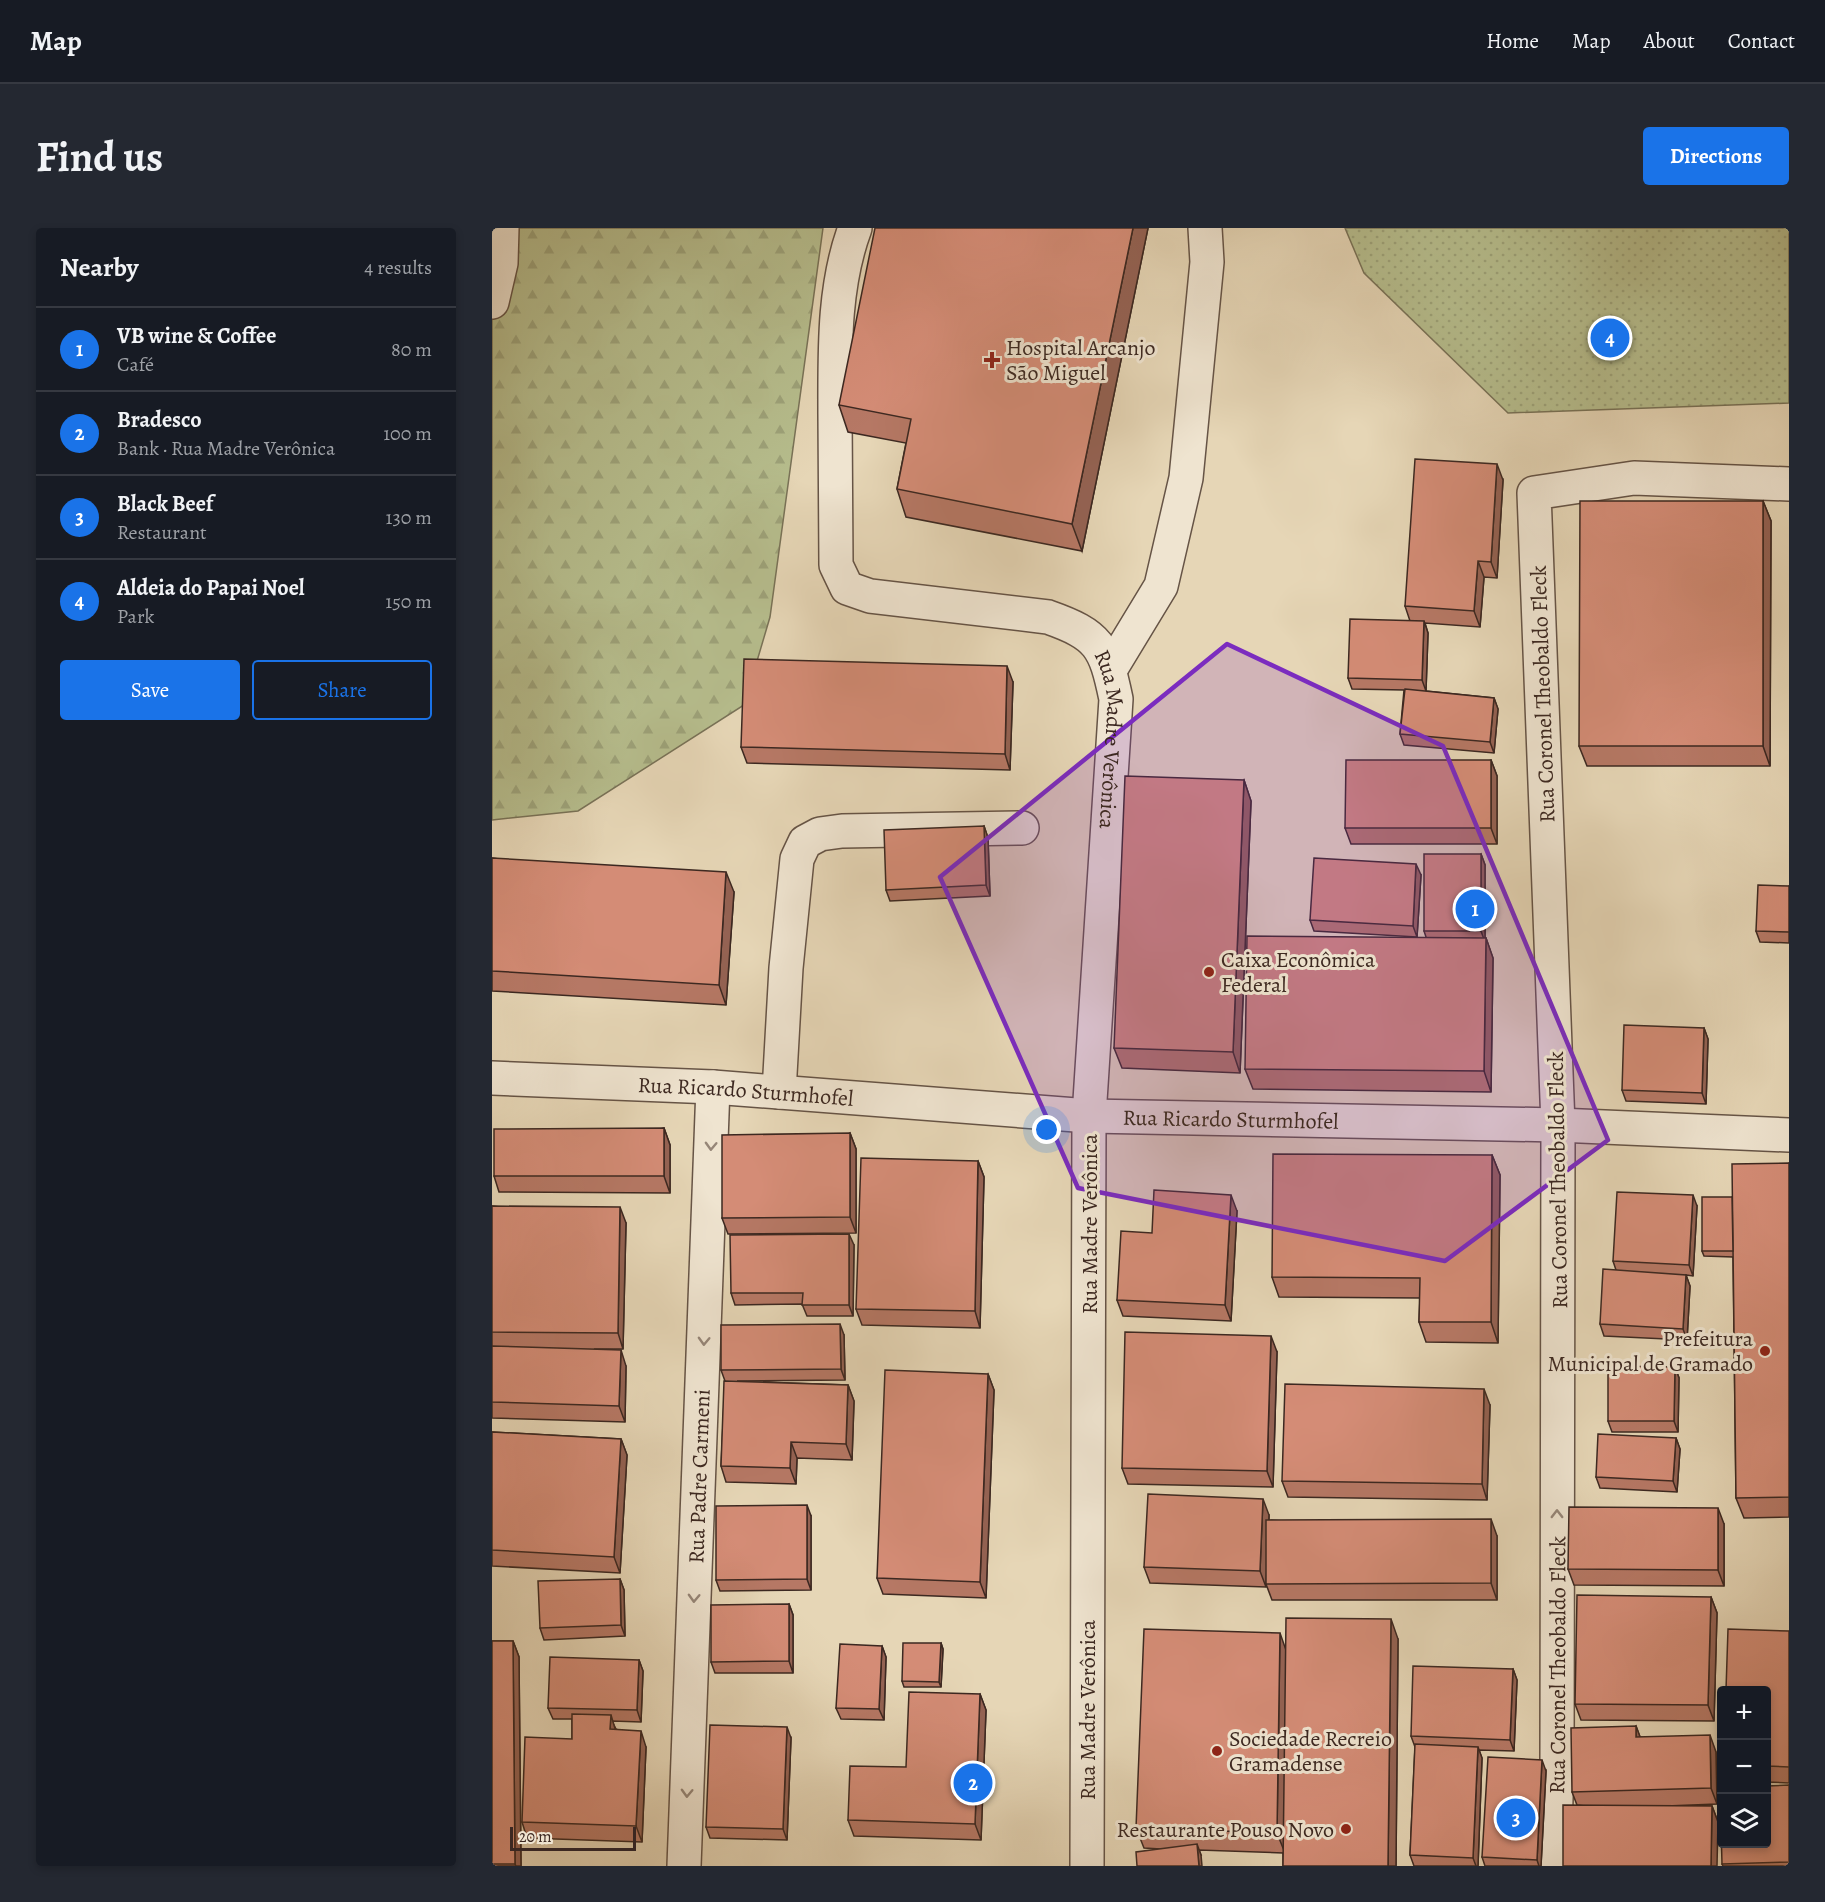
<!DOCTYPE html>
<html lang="en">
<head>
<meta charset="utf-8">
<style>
	:root { --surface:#171b24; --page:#242831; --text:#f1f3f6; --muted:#9ea1a6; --line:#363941; --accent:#1a73e8 }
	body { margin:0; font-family:Alegreya,serif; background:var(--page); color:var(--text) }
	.controls { position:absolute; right:18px; bottom:18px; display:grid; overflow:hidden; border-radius:6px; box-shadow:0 3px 9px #0003 }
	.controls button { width:54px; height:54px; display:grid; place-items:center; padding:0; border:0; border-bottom:2px solid var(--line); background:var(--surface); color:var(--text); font:30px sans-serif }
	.scale { position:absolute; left:18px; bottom:15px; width:126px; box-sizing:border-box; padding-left:6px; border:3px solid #3c2821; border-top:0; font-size:16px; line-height:21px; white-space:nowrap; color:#3c2821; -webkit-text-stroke:4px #efe4d0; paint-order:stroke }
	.you { position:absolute; left:555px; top:902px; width:21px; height:21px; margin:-15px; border:4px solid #fff; border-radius:50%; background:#1a73e8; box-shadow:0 0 0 9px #1a73e833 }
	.badge { display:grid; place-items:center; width:39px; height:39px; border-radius:50%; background:var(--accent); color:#fff; font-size:20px; font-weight:700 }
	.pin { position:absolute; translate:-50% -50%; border:3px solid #fff; box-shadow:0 2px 6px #0006 }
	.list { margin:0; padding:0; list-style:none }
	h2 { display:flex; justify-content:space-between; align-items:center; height:78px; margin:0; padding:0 24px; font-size:26px }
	h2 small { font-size:20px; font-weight:400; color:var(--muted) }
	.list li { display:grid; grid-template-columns:39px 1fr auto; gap:18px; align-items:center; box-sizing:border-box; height:84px; padding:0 24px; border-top:2px solid var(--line) }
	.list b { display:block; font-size:22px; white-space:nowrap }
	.list p { margin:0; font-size:20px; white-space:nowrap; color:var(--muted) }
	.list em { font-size:20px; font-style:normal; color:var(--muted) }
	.actions { display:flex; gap:12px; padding:18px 24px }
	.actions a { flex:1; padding:14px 0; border:2px solid var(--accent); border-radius:6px; text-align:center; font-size:21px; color:var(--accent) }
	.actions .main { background:var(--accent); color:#fff }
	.icon { flex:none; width:33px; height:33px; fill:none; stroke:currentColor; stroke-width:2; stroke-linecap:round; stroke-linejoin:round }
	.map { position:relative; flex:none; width:1297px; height:1638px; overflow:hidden; border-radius:6px }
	header { display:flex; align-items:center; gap:36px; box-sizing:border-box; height:84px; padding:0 30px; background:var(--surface); border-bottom:2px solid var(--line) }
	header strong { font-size:28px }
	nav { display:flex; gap:33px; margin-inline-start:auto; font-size:21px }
	.intro { display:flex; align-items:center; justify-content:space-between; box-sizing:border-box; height:144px; padding:0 36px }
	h1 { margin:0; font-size:42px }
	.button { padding:15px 27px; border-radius:6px; background:var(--accent); color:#fff; font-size:21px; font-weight:700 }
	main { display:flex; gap:36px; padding:0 36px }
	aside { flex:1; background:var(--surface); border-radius:6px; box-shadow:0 3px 9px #0003 }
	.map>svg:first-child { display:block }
</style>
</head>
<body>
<header>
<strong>Map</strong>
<nav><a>Home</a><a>Map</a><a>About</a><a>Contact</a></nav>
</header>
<div class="intro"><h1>Find us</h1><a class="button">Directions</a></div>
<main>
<aside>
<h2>Nearby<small>4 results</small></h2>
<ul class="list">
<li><span class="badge">1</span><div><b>VB wine &amp; Coffee</b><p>Café</p></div><em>80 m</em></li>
<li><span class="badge">2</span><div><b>Bradesco</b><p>Bank · Rua Madre Verônica</p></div><em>100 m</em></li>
<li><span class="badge">3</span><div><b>Black Beef</b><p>Restaurant</p></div><em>130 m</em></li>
<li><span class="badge">4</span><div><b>Aldeia do Papai Noel</b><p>Park</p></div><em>150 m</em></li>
</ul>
<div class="actions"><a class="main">Save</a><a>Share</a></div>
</aside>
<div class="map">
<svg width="1297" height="1638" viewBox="0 0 1297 1638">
	<defs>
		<pattern id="forest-firs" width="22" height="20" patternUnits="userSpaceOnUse" patternTransform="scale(1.5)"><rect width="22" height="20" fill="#b6bd8d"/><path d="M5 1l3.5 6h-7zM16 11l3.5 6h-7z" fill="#9da279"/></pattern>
		<pattern id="park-dots" width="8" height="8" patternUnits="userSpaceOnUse" patternTransform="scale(1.5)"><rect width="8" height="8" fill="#b6bd8d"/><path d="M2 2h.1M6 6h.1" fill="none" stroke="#9da279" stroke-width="1.8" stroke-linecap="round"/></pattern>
	</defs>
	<rect width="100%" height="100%" fill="#e6d6b6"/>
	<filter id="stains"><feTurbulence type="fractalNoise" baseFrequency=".00333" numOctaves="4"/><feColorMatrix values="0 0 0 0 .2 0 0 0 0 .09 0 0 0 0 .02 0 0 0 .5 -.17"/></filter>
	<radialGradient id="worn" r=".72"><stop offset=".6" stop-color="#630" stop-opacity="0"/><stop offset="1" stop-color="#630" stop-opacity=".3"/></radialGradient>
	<polygon fill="url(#forest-firs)" stroke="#797257" stroke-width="1.5" points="0,0 331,0 278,389 252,477 86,583 0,592"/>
	<polygon fill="url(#park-dots)" stroke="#797257" stroke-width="1.5" points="853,0 1297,0 1297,175 1016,185 872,45"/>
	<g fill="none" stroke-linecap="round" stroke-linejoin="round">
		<g stroke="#665446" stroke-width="36">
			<g id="minor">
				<path id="s1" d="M 363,0 C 341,59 343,124 343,186 C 343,236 344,287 344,337 L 355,360 L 378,368 L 556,389 C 607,407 613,418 624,471 L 597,888 L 595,1638"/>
				<polyline points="0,74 9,35 10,0"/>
				<polyline points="618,442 669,358 694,250 715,34 713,0"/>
				<path id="s2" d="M 0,850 L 221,859 L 597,888 L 1066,897 L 1297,907"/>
				<polyline points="287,864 294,740 305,631 313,614 328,606 350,603 530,600"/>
				<path id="s3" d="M 192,1638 L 221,859"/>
				<path id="s4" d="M 1062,1638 L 1065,1536 L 1066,897 L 1042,265 L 1142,250 L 1297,256"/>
			</g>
		</g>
		<use href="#minor" stroke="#efe4d0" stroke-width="33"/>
	</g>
	<g fill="#b67865" stroke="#3c2821" stroke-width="1.5">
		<polygon points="656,0 590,323 414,289 405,261 414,215 356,204 347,177"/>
		<polygon points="1011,252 1005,350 992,349 988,399 933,395 936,405 934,463 1002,470 1006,481 1002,525 912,517 908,506 912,462 860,461 856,450 918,393 913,378"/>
		<polygon points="1271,273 1279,293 1278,538 1095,538 1087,518"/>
		<polygon points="521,454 518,542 255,535 249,519"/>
		<polygon points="999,532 1005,548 1005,616 859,616 853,600"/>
		<polygon points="752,552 759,573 748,845 630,840 622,820"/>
		<polygon points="492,598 496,610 498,668 398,673 394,662"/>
		<polygon points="989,626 993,637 993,710 994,710 1001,730 999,864 761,861 753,841 934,709 932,703"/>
		<polygon points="0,630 242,664 234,777 0,763"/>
		<polygon points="929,647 925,709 822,703 818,692"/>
		<polygon points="1297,658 1297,715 1268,714 1264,703"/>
		<polygon points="1212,800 1216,811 1214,876 1134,873 1130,862"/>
		<polygon points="172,900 178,917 178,965 7,964 2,948"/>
		<polygon points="358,905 364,921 364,1005 236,1006 230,990"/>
		<polygon points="1000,927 1008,947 1006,1115 934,1114 927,1094 928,1070 787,1069 780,1049"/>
		<polygon points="486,933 492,949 488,1100 370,1097 364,1081"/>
		<polygon points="1297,935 1297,1289 1252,1290 1244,1270 1241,1029 1212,1028 1210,1023 1240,969"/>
		<polygon points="0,978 134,995 131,1121 102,1121 134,1138 133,1194 0,1190"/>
		<polygon points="1205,978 1201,1048 1194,1047 1198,1058 1195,1112 1112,1108 1108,1096 1124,1042 1121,1033"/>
		<polygon points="745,983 739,1093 631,1088 625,1072 660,1005"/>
		<polygon points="362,1017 361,1088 315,1088 310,1076 243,1077 239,1065"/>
		<polygon points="352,1107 353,1152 245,1153 356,1157 362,1173 360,1232 305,1230 304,1256 234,1254 229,1238 233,1153 229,1142"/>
		<polygon points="785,1124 781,1259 636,1256 630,1240"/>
		<polygon points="1183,1139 1187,1150 1186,1204 1120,1204 1116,1193"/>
		<polygon points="496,1146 502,1162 494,1370 391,1366 385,1350"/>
		<polygon points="998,1177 995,1272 796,1269 790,1253"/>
		<polygon points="0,1204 129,1211 135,1227 128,1345 0,1338"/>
		<polygon points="1184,1210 1188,1221 1185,1264 1108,1260 1104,1249"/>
		<polygon points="777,1287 777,1292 1005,1308 1005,1372 780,1372 774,1356 774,1349 774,1359 658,1355 652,1339"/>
		<polygon points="319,1288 319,1362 228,1363 224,1352"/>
		<polygon points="1232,1296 1232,1358 1082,1357 1076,1341"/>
		<polygon points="128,1351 132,1362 133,1408 52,1412 48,1400"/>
		<polygon points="1219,1369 1225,1385 1222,1493 1089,1492 1083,1476"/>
		<polygon points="297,1376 301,1387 301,1445 223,1445 219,1434"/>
		<polygon points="1297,1403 1297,1555 1275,1554 1275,1462"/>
		<polygon points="906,1411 904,1638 791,1638 791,1625 707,1622 709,1627 669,1621 652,1620 644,1600 793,1419"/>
		<polygon points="0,1413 21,1413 27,1429 29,1638 0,1638"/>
		<polygon points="449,1415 451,1421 449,1459 412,1459 410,1453"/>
		<polygon points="390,1418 394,1429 392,1492 349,1491 344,1480"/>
		<polygon points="147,1432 151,1443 149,1494 120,1493 124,1501 154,1519 150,1614 35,1610 30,1594 80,1511 80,1491 61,1491 56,1480"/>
		<polygon points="1021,1441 1025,1452 1022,1523 987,1522 990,1530 986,1638 922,1638 918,1627 923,1519 919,1508"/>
		<polygon points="488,1466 494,1482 489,1612 362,1608 356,1592 414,1539"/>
		<polygon points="1144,1498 1148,1509 1224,1524 1225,1576 1174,1578 1220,1578 1226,1594 1085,1577 1080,1564"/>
		<polygon points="299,1510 295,1612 218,1610 214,1599"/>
		<polygon points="1054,1543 1049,1638 993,1638 990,1629"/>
		<polygon points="1297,1557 1297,1638 1231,1638 1230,1636"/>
	</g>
	<g fill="#946253" stroke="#3c2821" stroke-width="1.5">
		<polygon points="641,0 656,0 590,323 580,296"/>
		<polygon points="1005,236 1011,252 1005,350 999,334"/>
		<polygon points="1271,273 1279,293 1278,538 1271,518"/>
		<polygon points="986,333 992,349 988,399 982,383"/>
		<polygon points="932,393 936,405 934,463 930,452"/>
		<polygon points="515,438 521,454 518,542 513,526"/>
		<polygon points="1002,470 1006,481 1002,525 998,514"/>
		<polygon points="999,532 1005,548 1005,616 999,600"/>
		<polygon points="752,552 759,573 748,845 741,824"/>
		<polygon points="492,598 496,610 498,668 494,657"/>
		<polygon points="989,626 993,637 993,714 989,703"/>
		<polygon points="924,636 929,647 925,709 921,698"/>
		<polygon points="234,644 242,664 234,777 227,757"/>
		<polygon points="994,710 1001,730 999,864 992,843"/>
		<polygon points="1212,800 1216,811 1214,876 1210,865"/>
		<polygon points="172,900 178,917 178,965 172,948"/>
		<polygon points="358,905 364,921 364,1005 358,989"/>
		<polygon points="1000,927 1008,947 1006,1115 999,1094"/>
		<polygon points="486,933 492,949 488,1100 483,1083"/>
		<polygon points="739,967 745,983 739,1093 733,1077"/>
		<polygon points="1201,967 1205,978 1201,1048 1197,1037"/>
		<polygon points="128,979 134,995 131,1121 126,1105"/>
		<polygon points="357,1006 362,1017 361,1088 357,1077"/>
		<polygon points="1194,1047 1198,1058 1195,1112 1191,1101"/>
		<polygon points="348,1096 352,1107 353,1152 349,1141"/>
		<polygon points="779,1108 785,1124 781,1259 775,1243"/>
		<polygon points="129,1122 134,1138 133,1194 127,1178"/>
		<polygon points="1183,1139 1187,1150 1186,1204 1182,1193"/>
		<polygon points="496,1146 502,1162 494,1370 488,1354"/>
		<polygon points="356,1157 362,1173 360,1232 354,1216"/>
		<polygon points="992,1161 998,1177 995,1272 990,1256"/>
		<polygon points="1184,1210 1188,1221 1185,1264 1181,1253"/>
		<polygon points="129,1211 135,1227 128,1345 122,1329"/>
		<polygon points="299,1214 305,1230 304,1256 298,1240"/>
		<polygon points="771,1271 777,1287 774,1359 768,1343"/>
		<polygon points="315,1277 319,1288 319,1362 315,1351"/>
		<polygon points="1226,1280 1232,1296 1232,1358 1226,1342"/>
		<polygon points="999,1291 1005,1308 1005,1372 999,1355"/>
		<polygon points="128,1351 132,1362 133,1408 129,1397"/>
		<polygon points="1219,1369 1225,1385 1222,1493 1216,1477"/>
		<polygon points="297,1376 301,1387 301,1445 297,1433"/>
		<polygon points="899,1391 906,1411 904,1638 896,1638"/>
		<polygon points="788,1405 795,1425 793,1625 785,1605"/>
		<polygon points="21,1413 27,1429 29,1638 24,1638 23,1636"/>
		<polygon points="449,1415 451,1421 449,1459 447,1454"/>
		<polygon points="390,1418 394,1429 392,1492 387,1481"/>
		<polygon points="147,1432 151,1443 149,1494 145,1482"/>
		<polygon points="1021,1441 1025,1452 1022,1523 1018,1512"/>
		<polygon points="488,1466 494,1482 489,1612 483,1596"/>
		<polygon points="119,1487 124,1504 118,1501"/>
		<polygon points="1144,1498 1150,1514 1144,1509"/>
		<polygon points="295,1499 299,1510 295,1612 291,1601"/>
		<polygon points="149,1503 154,1519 150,1614 144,1598"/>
		<polygon points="1218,1507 1224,1524 1225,1576 1219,1560"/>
		<polygon points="986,1519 990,1530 986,1638 984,1638 981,1630"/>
		<polygon points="1050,1532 1054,1543 1049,1638 1047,1638 1045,1632"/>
		<polygon points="1220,1578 1226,1594 1225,1638 1219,1638"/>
		<polygon points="705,1616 709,1627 710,1638 707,1638"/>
	</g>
	<g fill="#d48c76" stroke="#3c2821" stroke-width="1.5">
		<polygon points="383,0 641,0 580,296 405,261 419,191 347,177"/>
		<polygon points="923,231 1005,236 999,334 986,333 982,383 913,378"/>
		<polygon points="1088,273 1271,273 1271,518 1087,518"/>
		<polygon points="858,391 932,393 930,452 856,450"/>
		<polygon points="252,431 515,438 513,526 249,519"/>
		<polygon points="913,461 1002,470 998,514 908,506"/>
		<polygon points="854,532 999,532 999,600 853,600"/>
		<polygon points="633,548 752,552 741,824 622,820"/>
		<polygon points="492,598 494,657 394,662 392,602"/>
		<rect x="932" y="626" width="57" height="77"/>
		<polygon points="0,630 234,644 227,757 0,743"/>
		<polygon points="822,630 924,636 921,698 818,692"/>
		<polygon points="1266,657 1297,658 1297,704 1264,703"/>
		<polygon points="755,708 994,710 992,843 753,841"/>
		<polygon points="1132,797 1212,800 1210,865 1130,862"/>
		<polygon points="172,900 172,948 2,948 2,901"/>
		<polygon points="358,905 358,989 230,990 230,907"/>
		<polygon points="781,926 1000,927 999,1094 927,1094 928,1050 780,1049"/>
		<polygon points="369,930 486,933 483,1083 364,1081"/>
		<polygon points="1297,935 1297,1269 1244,1270 1240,936"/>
		<polygon points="662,962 739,967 733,1077 625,1072 629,1003 660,1005"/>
		<polygon points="1125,964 1201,967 1197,1037 1121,1033"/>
		<polygon points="1210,969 1240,969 1241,1023 1210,1023"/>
		<polygon points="0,978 128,979 126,1105 0,1104"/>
		<polygon points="357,1006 357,1077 310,1077 311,1065 239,1065 238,1007"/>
		<polygon points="1111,1041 1194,1047 1191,1101 1108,1096"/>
		<polygon points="348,1096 349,1141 229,1142 229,1097"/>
		<polygon points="633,1104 779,1108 775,1243 630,1240"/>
		<polygon points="0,1118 129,1122 127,1178 0,1174"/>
		<polygon points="1116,1138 1183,1139 1182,1193 1116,1193"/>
		<polygon points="393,1142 496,1146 488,1354 385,1350"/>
		<polygon points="232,1153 356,1157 354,1216 299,1214 298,1240 229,1238"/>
		<polygon points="793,1156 992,1161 990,1256 790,1253"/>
		<polygon points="0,1204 129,1211 122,1329 0,1322"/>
		<polygon points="1106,1206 1184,1210 1181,1253 1104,1249"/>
		<polygon points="656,1266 771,1271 768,1343 652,1339"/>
		<polygon points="315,1277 315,1351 224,1352 224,1278"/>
		<polygon points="1077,1279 1226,1280 1226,1342 1076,1341"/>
		<polygon points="999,1291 999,1355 774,1356 774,1292"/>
		<polygon points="128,1351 129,1397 48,1400 46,1353"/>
		<polygon points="1085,1367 1219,1369 1216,1477 1083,1476"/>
		<polygon points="297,1376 297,1433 219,1434 219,1377"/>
		<polygon points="794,1390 899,1391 896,1638 791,1638"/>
		<polygon points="652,1401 788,1405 785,1605 644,1600"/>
		<polygon points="1236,1401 1297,1403 1297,1539 1275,1538 1275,1462 1234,1462"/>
		<polygon points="0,1413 21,1413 23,1636 0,1636"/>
		<polygon points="411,1415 449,1415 447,1454 410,1453"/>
		<polygon points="348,1416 390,1418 387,1481 344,1480"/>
		<polygon points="58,1429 147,1432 145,1482 56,1480"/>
		<polygon points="921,1438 1021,1441 1018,1512 919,1508"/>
		<polygon points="417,1464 488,1466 483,1596 356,1592 358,1538 414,1539"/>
		<polygon points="80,1486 119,1487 118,1501 149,1503 144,1598 30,1594 33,1509 80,1511"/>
		<polygon points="218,1497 295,1499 291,1601 214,1599"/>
		<polygon points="1144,1498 1144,1509 1218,1507 1219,1560 1080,1564 1079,1500"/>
		<polygon points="923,1516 986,1519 981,1630 918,1627"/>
		<polygon points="996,1529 1050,1532 1045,1632 990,1629"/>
		<polygon points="1297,1557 1297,1634 1230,1636 1228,1560 1230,1560 1230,1616 1275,1616 1275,1558"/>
		<polygon points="1071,1577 1220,1578 1219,1638 1071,1638"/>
		<polygon points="705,1616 707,1638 645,1638 644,1624"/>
	</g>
	<defs><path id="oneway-chevron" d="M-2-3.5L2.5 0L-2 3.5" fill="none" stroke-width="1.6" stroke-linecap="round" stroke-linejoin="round" transform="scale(1.5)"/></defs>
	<g stroke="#968678">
		<use href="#oneway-chevron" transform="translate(219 918) rotate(92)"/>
		<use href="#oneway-chevron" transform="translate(212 1113) rotate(92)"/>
		<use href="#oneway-chevron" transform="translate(1065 1286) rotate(-90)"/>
		<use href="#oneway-chevron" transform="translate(202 1370) rotate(92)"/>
		<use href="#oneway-chevron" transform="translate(195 1565) rotate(92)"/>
	</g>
	<path fill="#7b2cbf" fill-opacity="0.2" stroke="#7b2cbf" stroke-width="4.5" stroke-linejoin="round" d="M 735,416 L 951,518 L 1116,912 L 953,1033 L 586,960 L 448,649 Z"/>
	<g fill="#8f2418" stroke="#efe4d0" stroke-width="2">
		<path d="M497 123h6v6h6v6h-6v6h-6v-6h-6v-6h6z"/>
		<circle cx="717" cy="744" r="6"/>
		<circle cx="1273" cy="1123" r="6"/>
		<circle cx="725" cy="1523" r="6"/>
		<circle cx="854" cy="1601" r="6"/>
	</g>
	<g text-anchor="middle" stroke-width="6" stroke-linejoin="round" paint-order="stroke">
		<g font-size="22" fill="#3c2821" stroke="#efe4d0" text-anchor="start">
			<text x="514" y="127">Hospital Arcanjo<tspan x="514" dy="25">São Miguel</tspan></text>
			<text x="729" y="739">Caixa Econômica<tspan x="729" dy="25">Federal</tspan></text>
			<text x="1261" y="1118" text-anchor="end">Prefeitura<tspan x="1261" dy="25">Municipal de Gramado</tspan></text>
			<text x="737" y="1518">Sociedade Recreio<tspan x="737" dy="25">Gramadense</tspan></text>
			<text x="842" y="1609" text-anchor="end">Restaurante Pouso Novo</text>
		</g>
		<g font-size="22" fill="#3c2821" stroke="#efe4d0">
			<text transform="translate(1050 466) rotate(-92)" y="8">Rua Coronel Theobaldo Fleck</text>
			<text dy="8" stroke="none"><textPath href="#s1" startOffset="723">Rua Madre Verônica</textPath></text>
			<text dy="8" stroke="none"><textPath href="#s2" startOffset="254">Rua Ricardo Sturmhofel</textPath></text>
			<text dy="8" stroke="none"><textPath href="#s2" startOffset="740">Rua Ricardo Sturmhofel</textPath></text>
			<text transform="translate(1065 952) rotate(-91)" y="8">Rua Coronel Theobaldo Fleck</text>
			<text transform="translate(597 996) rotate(-90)" y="8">Rua Madre Verônica</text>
			<text dy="8" stroke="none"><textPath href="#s3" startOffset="390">Rua Padre Carmeni</textPath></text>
			<text dy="8" stroke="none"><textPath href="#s4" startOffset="201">Rua Coronel Theobaldo Fleck</textPath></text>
			<text transform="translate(595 1482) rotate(-90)" y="8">Rua Madre Verônica</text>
		</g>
	</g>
	<rect width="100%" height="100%" filter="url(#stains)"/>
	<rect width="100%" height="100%" fill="url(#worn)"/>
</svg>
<div class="controls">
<button>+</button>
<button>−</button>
<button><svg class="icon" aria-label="layers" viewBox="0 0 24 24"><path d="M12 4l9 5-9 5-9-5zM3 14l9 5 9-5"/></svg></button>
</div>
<div class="scale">20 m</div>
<div class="you"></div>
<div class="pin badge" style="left:983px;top:681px">1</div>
<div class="pin badge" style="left:481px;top:1555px">2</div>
<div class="pin badge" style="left:1024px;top:1590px">3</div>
<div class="pin badge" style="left:1118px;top:110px">4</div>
</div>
</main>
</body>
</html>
